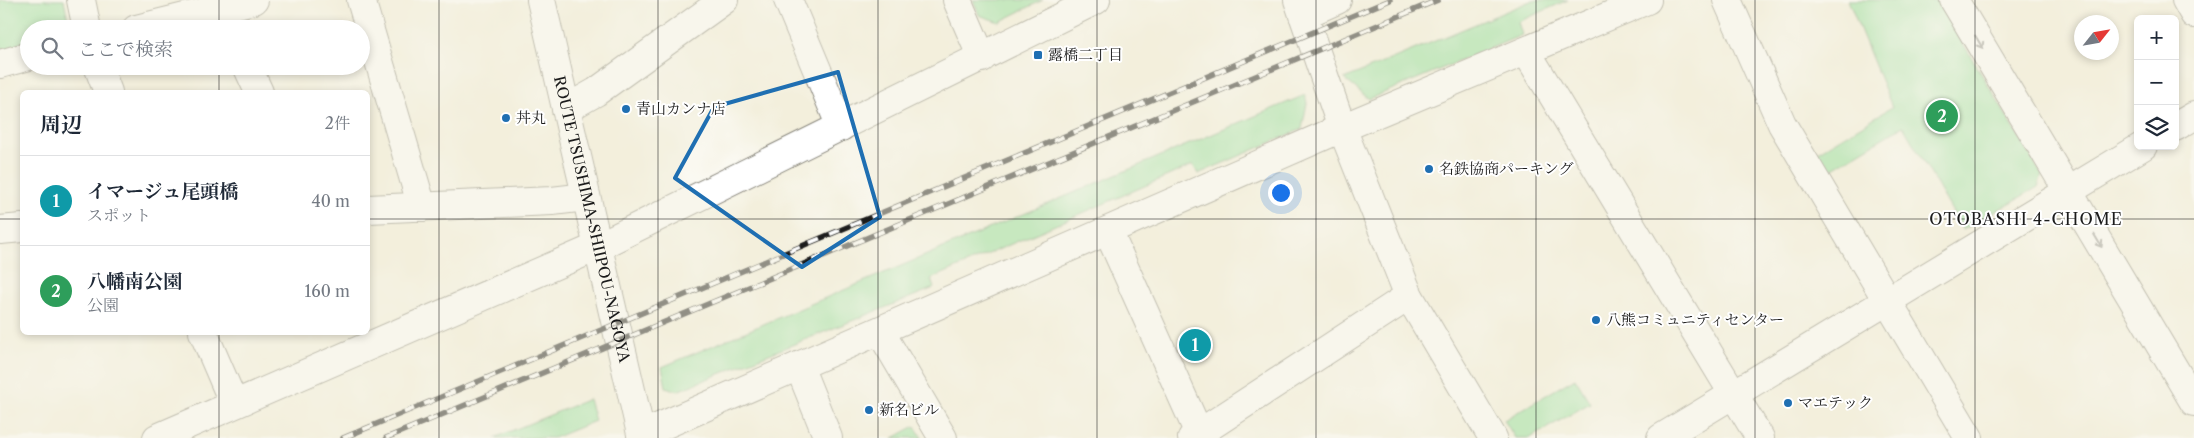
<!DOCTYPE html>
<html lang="ja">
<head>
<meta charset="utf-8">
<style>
	:root { --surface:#fff; --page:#f6f6f7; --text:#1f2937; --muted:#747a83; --line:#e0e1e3; --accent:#1f6fb2 }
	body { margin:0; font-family:"Libre Caslon Text","Noto Serif JP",serif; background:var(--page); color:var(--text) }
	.controls { position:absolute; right:15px; top:15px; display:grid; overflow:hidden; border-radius:8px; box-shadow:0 2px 8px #0003 }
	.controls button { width:45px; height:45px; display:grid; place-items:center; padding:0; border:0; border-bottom:1px solid var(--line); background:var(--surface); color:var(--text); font:25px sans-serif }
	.compass { position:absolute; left:2074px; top:15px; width:45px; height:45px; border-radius:50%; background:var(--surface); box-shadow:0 2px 8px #0003; rotate:59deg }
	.you { position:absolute; left:1280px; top:192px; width:18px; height:18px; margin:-12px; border:4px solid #fff; border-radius:50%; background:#1a73e8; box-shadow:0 0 0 8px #1a73e833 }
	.badge { display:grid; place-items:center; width:32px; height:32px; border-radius:50%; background:var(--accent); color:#fff; font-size:16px; font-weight:700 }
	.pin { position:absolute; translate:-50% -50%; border:2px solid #fff; box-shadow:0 1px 5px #0006 }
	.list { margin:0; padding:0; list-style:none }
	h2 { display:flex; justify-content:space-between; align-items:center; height:65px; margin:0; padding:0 20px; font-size:21px }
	h2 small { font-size:16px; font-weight:400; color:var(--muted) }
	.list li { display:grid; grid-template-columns:32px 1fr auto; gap:15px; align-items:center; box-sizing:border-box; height:90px; padding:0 20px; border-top:1px solid var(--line) }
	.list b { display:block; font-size:19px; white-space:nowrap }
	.list p { margin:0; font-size:16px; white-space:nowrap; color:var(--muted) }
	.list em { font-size:16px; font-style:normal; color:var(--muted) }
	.icon { flex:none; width:28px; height:28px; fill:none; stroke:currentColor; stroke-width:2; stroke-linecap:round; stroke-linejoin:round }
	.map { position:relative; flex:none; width:2194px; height:438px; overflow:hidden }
	.search { position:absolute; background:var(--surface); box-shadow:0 2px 8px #0003; left:20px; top:20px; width:350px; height:55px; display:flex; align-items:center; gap:12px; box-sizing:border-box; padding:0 18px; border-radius:28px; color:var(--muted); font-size:19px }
	.panel { position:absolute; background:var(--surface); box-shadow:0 2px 8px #0003; left:20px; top:90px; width:350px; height:245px; border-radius:8px }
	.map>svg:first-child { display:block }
</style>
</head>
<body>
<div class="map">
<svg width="2194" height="438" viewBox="0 0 2194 438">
	<rect width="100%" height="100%" fill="#fff"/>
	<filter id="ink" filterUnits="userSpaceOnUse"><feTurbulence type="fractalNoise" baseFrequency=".02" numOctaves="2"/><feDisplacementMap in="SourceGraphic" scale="10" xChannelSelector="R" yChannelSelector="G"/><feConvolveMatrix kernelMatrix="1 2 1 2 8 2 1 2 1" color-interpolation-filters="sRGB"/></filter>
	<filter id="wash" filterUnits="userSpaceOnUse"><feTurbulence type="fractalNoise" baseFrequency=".0096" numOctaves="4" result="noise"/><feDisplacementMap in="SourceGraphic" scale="20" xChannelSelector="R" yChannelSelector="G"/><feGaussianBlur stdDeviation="1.12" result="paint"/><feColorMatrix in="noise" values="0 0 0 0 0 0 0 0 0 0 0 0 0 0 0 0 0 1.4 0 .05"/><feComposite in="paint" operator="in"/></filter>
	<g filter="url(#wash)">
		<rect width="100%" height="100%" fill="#f3efdc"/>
		<g fill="#92df9c" stroke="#577e5c">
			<polygon points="0,0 64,0 69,24 67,29 29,29 29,46 0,53"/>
			<polygon points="973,0 1043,0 999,22 979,15"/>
			<polygon points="1533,0 1568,0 1518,22 1522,35 1369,99 1344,79"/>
			<polygon points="1848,0 1937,0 2042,175 2038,187 1963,230 1903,126 1826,172 1814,154 1892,107"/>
			<polygon points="1305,95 1307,103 1302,129 1198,174 1193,165 931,279 934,288 677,391 666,387 662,367"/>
			<polygon points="1575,378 1590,403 1530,438 1515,438 1504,420"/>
			<polygon points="589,399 595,421 554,438 494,438"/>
			<polygon points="915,426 922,438 893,438"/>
		</g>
	</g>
	<g filter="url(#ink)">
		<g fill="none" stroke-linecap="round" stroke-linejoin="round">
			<g stroke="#88867c" stroke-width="30">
				<g id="minor">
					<polyline points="81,0 87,29"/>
					<polyline points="361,0 422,207"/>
					<polyline points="788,0 841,127"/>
					<polyline points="957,0 982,58"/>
					<polyline points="1298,0 1342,128 1409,296 1493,438"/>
					<polyline points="1727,0 1782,124 1969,438"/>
					<polyline points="1954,0 2194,402"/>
					<polyline points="2186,0 2194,14"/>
					<polyline points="1303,15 1337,0"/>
					<polyline points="136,29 254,0"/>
					<polyline points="1526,51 1760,438"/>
					<polyline points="0,64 29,56"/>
					<polyline points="98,66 108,92"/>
					<polyline points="247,66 259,92"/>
					<polyline points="566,109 596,92 724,0"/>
					<polyline points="2175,127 2194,116"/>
					<polyline points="368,209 552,201 586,197"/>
					<polyline points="0,230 22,228"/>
					<polyline points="1108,231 1201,438"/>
					<polyline points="880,331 943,438"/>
					<polyline points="203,332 234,404"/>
					<polyline points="799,366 828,438"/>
					<polyline points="1192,438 1409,296"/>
					<polyline points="1661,438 2143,146"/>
				</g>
			</g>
			<g stroke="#88867c" stroke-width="30">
				<g id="tertiary">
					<polyline points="641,435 1342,128 1647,0"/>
					<polyline points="157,438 597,247 1096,0"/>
				</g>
			</g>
			<g stroke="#88867c" stroke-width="30">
				<g id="secondary">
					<path id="s1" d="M 541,0 L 642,438"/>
				</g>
			</g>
			<use href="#minor" stroke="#fff" stroke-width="28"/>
			<use href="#tertiary" stroke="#fff" stroke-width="28"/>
			<use href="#secondary" stroke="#fff" stroke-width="28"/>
			<g stroke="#1c1c1c" stroke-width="5.5">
				<g id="rail">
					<polyline points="343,438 1390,0"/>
					<polyline points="386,438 1438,0"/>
				</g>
			</g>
			<use href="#rail" stroke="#fff" stroke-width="4" stroke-dasharray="11" stroke-linecap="butt"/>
		</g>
		<defs><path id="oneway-shaft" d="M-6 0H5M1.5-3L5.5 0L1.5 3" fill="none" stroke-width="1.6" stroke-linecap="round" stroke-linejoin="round" transform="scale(1.25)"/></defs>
		<g stroke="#999">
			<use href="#oneway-shaft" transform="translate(1979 42) rotate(59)"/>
			<use href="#oneway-shaft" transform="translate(2098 241) rotate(59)"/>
		</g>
	</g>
	<path d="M0 0H2194V438H0ZM 838,72 L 880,217 L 802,267 L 675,178 L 714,107 Z" fill="#f3efdc" fill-opacity=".55" fill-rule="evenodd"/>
	<path fill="none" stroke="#1f6fb2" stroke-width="4" stroke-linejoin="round" d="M 838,72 L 880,217 L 802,267 L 675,178 L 714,107 Z"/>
	<path fill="none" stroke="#1c1c1c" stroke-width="1" stroke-opacity="0.55" d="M 219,0 L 219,29M 439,0 L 439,438M 658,0 L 658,438M 878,0 L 878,438M 1097,0 L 1097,438M 1316,0 L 1316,438M 1536,0 L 1536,438M 1755,0 L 1755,438M 1975,0 L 1975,438M 219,66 L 219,92M 0,219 L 22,219M 368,219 L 2194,219M 219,332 L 219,438"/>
	<g fill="#1f6fb2" stroke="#fff" stroke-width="2">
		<rect x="1033" y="50" width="10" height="10" rx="2.5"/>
		<circle cx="626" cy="109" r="5"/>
		<circle cx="506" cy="118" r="5"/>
		<circle cx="1429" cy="169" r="5"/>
		<circle cx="1596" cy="320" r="5"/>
		<circle cx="1788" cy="403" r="5"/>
		<circle cx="869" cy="410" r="5"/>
	</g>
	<g text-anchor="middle" stroke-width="4" stroke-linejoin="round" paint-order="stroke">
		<g font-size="15" fill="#1c1c1c" stroke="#fff" text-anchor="start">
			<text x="1048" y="60">露橋二丁目</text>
			<text x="636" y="114">青山カンナ店</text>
			<text x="516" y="123">丼丸</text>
			<text x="1439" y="174">名鉄協商パーキング</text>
			<text x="1606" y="325">八熊コミュニティセンター</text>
			<text x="1798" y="408">マエテック</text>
			<text x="879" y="415">新名ビル</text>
		</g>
		<g font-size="15" fill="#1c1c1c" stroke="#fff">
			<text dy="5" stroke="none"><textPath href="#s1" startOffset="225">ROUTE TSUSHIMA-SHIIPOU-NAGOYA</textPath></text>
		</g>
		<g font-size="16" letter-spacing="1" fill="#1c1c1c" stroke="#fff">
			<text x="2026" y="225">OTOBASHI 4-CHOME</text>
		</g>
	</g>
</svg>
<div class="controls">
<button>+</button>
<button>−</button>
<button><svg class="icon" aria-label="layers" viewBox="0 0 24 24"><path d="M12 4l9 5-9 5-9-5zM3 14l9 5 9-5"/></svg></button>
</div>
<svg class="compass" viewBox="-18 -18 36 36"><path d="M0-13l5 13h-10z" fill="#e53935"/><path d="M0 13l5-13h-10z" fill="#747a83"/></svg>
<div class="you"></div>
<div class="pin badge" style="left:1195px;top:345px;background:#0f9aa8">1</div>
<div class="pin badge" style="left:1942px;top:116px;background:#2e9e5b">2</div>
<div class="search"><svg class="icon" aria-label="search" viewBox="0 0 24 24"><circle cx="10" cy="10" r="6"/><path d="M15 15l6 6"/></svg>ここで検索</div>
<section class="panel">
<h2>周辺<small>2件</small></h2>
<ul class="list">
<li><span class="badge" style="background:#0f9aa8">1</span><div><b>イマージュ尾頭橋</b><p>スポット</p></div><em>40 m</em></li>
<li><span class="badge" style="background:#2e9e5b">2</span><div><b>八幡南公園</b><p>公園</p></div><em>160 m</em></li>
</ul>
</section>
</div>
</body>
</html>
